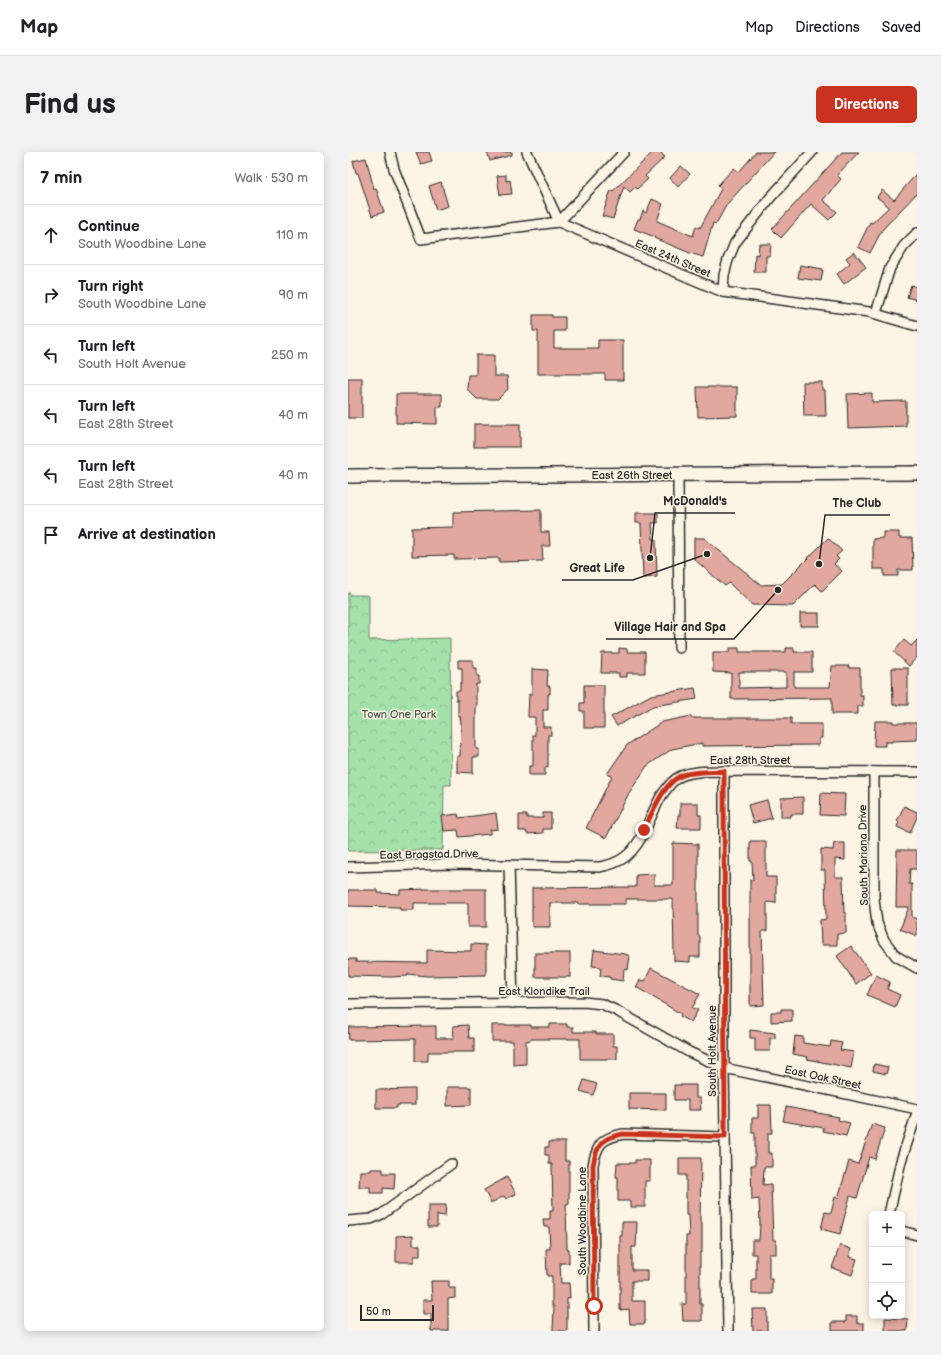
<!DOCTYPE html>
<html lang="en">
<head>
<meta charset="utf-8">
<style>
	:root { --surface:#fff; --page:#f2f2f2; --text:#202124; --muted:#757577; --line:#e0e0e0; --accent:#c8321e }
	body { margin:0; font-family:"Balsamiq Sans",sans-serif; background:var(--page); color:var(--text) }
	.controls { position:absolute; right:12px; bottom:12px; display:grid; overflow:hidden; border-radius:6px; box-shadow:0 2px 10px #0003 }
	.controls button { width:36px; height:36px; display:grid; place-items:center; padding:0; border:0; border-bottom:1px solid var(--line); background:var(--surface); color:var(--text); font:20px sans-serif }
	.scale { position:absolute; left:12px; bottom:10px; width:74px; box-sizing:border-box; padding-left:4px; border:2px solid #2b2b2b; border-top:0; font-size:11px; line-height:14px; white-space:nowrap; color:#2b2b2b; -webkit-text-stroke:3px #fcf5e5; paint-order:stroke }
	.stop { position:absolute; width:12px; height:12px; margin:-9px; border:3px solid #c8321e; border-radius:50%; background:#fff }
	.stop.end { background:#c8321e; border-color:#fff; box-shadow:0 1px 4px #0008 }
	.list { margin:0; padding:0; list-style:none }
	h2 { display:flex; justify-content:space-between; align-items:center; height:52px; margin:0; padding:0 16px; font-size:17px }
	h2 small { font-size:13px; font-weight:400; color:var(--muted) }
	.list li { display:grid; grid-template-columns:26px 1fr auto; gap:12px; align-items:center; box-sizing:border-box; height:60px; padding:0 16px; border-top:1px solid var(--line) }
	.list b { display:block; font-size:15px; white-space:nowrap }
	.list p { margin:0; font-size:13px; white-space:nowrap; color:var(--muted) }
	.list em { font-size:13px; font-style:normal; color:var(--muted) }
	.icon { flex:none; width:22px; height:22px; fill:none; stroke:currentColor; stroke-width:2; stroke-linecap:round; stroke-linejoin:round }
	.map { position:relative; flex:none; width:569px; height:1179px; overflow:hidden; border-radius:6px }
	header { display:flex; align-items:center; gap:24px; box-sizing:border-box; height:56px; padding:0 20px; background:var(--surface); border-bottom:1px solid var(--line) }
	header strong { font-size:19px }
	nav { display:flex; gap:22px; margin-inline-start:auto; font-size:14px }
	.intro { display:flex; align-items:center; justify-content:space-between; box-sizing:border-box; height:96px; padding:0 24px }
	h1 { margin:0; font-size:28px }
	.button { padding:10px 18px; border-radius:6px; background:var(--accent); color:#fff; font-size:14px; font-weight:700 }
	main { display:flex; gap:24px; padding:0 24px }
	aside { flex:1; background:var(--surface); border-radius:6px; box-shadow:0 2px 10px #0003 }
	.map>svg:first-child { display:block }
</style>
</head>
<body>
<header>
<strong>Map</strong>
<nav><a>Map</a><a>Directions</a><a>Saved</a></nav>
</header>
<div class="intro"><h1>Find us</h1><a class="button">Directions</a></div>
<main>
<aside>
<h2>7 min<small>Walk · 530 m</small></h2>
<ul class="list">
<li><svg class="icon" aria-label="ahead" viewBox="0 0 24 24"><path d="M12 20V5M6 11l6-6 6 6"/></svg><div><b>Continue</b><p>South Woodbine Lane</p></div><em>110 m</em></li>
<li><svg class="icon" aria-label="right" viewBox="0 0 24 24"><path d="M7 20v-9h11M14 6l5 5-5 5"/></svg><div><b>Turn right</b><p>South Woodbine Lane</p></div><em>90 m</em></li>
<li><svg class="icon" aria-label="left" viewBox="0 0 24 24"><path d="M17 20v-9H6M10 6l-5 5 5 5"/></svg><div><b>Turn left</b><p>South Holt Avenue</p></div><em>250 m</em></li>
<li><svg class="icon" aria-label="left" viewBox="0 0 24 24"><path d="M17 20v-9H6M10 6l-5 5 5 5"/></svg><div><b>Turn left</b><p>East 28th Street</p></div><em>40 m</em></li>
<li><svg class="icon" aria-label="left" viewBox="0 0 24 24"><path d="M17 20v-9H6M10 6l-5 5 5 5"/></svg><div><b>Turn left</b><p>East 28th Street</p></div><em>40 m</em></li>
<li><svg class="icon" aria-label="arrive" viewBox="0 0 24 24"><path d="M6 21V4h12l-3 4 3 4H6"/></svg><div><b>Arrive at destination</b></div></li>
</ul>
</aside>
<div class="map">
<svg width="569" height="1179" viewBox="0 0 569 1179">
	<defs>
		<pattern id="park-crowns" width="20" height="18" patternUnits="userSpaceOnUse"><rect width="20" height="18" fill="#a4e2aa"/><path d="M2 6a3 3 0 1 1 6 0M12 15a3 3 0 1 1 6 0" fill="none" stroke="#8dc292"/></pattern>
	</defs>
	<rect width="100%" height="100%" fill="#fcf5e5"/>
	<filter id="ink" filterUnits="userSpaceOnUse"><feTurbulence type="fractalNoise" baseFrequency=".025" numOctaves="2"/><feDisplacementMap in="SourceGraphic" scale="8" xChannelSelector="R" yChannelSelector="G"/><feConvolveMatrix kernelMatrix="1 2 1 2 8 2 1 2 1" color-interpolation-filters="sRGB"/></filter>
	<g filter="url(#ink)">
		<polygon fill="url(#park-crowns)" stroke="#68866a" points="0,441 2,441 2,443 17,443 21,444 21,488 102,486 103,633 96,633 95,698 0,699"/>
		<g fill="#e2a89f" stroke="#2b2b2b" fill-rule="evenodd">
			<polygon points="68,0 81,0 84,9 73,12"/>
			<polygon points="139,0 164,0 164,3 142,9"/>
			<polygon points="305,0 312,0 317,5 297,24 300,27 289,37 287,35 282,40 276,34 265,67 254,64 263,38 265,39"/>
			<polygon points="408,0 426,0 379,52 368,72 365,71 355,105 342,101 306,86 307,85 286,77 290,67 292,67 295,59 298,61 304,47 315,52 309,69 345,84 348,74 352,76 373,37 370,33 386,16 391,20"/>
			<polygon points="494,0 511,0 489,23 493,27 475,48 489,60 481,68 463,52 433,86 424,77"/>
			<polygon points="18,6 26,37 28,36 36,60 24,64 10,21 8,21 5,9"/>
			<polygon points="333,14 342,22 330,35 322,26"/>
			<polygon points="569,21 569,41 534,78 522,101 510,95 522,70 524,71 541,55 529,45 534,38 546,48"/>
			<polygon points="158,23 158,29 162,28 164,42 152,43 149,24"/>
			<polygon points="93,30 100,54 88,58 81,34"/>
			<polygon points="411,92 423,92 422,104 418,104 418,120 406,120 407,102 410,103"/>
			<polygon points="506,100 518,115 496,132 489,122 502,111 498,106"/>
			<polygon points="452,113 475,117 473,129 450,126"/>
			<polygon points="563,133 569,135 569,148 559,145"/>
			<polygon points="185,163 204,163 204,165 217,165 217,179 206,179 206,196 250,196 250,188 275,188 275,228 257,228 257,222 190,222 190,179 185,179"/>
			<polygon points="128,203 146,203 146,224 159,224 160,237 150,247 129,247 119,237 120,223 128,223"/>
			<rect x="0" y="226" width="14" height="40"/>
			<polygon points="455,230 474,230 474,238 477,238 478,264 456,264"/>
			<polygon points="349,235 389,235 389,264 350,265"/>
			<polygon points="524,241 524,250 558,249 558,274 500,276 499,242"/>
			<polygon points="48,242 94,242 94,255 89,255 89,272 48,271"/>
			<rect x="126" y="272" width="46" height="23"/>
			<polygon points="193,358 193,380 201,380 202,394 194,394 195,409 151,410 151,406 106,407 106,403 64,404 64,376 105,375 105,360"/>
			<polygon points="288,361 310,361 310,371 304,371 305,387 308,387 309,425 295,426 293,371 288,371"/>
			<polygon points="535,380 551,380 551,386 564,386 565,418 550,418 550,424 536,424 536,417 525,417 525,387 535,386"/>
			<polygon points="346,386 356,386 413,433 434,432 480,386 494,399 488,404 491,407 486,412 494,419 474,439 467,432 445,454 404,453 381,431 377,434 346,407"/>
			<rect x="452" y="461" width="19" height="13"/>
			<polygon points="556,488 563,494 569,488 569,505 561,514 546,500"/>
			<polygon points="271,496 279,497 279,500 297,500 297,521 279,521 279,525 271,525 271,521 253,521 254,501 271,501"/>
			<path d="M 382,496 L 391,496 L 391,500 L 438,500 L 438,496 L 446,496 L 446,500 L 464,500 L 464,520 L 446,520 L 446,535 L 482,535 L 484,514 L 501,514 L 501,516 L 512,516 L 512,543 L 515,543 L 515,554 L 510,554 L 510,562 L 484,562 L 484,546 L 383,547 L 383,521 L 365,520 L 365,500 L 382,500 ZM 391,520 L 438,520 L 438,535 L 391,536 Z"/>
			<polygon points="110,508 125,508 125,516 129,516 129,524 131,524 131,532 128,532 128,548 129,548 129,555 128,555 128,597 131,597 131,605 125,605 125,621 109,620 109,604 112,604 113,571 112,564 110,564 110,548 108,548 108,539 112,539 112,531 114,531 114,516 110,516"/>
			<polygon points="544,516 560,516 560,553 545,553"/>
			<polygon points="184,517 200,518 199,534 202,534 202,542 200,542 200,558 195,558 195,575 203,575 203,583 200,583 200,615 197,615 197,623 181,623 181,614 185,614 185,583 187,583 187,565 180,565 181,542 184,542"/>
			<polygon points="236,533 256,533 256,576 236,576 236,559 232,559 232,551 236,551"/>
			<polygon points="347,536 349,547 305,554 269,574 263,565 303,543"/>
			<polygon points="343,564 343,566 443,566 443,572 474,572 474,586 471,586 471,593 354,594 354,591 324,597 299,614 281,641 258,686 238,676 264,624 259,622 279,593 314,570"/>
			<polygon points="527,569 545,569 545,571 569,571 569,588 544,589 544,590 537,590 537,594 526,594"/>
			<polygon points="473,641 497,642 496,664 472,663"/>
			<polygon points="455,645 455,662 443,662 443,665 433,665 433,646"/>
			<polygon points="419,648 424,666 405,671 400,653"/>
			<polygon points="332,651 350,651 350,663 353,663 353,676 329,676 330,663 332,663"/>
			<polygon points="556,654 569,660 569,665 562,681 549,675 551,670 549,669"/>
			<polygon points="148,661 150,677 142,678 142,682 111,685 110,678 96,679 94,664 110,662 111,666"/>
			<polygon points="195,661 203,661 203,677 195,677 195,681 179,682 178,679 171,679 171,663 179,663 179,666 195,666"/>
			<polygon points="402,689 418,689 418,725 428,725 428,751 419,750 419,779 414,779 416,853 402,854 402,728 405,728 404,709 402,709"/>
			<polygon points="325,691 350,692 350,784 352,784 352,805 342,805 342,810 326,809 325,747 278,747 278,752 231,752 231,751 202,751 202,775 184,775 184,736 288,735 288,723 306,722 306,733 325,733"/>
			<polygon points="486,691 497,691 497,708 487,707 487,725 495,725 496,761 498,761 498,781 489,782 489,793 473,793 472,768 478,767 477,718 473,718 473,697 485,698"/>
			<polygon points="549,698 569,698 569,717 562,717 561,732 564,732 564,765 569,767 569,784 552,777 561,755 548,755"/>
			<polygon points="79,737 138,737 138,775 120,775 120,751 66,751 66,758 52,758 52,755 0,754 0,738 30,738 30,741 52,742 52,738"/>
			<polygon points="123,792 138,793 138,823 79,824 60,822 60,824 43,825 0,824 0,807 8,807 8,810 79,811 79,798 123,799"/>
			<polygon points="503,794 523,821 508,832 489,804"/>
			<polygon points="246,798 277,802 282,804 280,818 276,817 275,829 262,827 262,825 252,824 253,815 244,814"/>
			<rect x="187" y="801" width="35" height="24"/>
			<polygon points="303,816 352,842 344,856 350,858 343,870 332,864 333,862 288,835 292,828 297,829"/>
			<polygon points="528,823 542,830 539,837 552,843 547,855 519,843"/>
			<polygon points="433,857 444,857 444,869 423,870 423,860 433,860"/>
			<polygon points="202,872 219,872 219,875 225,875 225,880 248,880 248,882 265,882 265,894 269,894 269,907 232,907 232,887 183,887 183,888 178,889 178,912 165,913 165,889 144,889 144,873 183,873 183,875 202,875"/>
			<polygon points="120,873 121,886 126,886 126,900 80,900 80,909 67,909 67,887 1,888 0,875 88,874 88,886 106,886 105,874"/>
			<polygon points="402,878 427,881 427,886 422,886 422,899 407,899 407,886 402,886"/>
			<polygon points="447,884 455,885 455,891 482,895 483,889 494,891 492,898 506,900 503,916 459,907 460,905 445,902"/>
			<polygon points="526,912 540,915 538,922 525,919"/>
			<polygon points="236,928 249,932 245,943 232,939"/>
			<polygon points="326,933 348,933 348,946 352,946 353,958 340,958 340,948 326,948"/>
			<polygon points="99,935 123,935 123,953 99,954"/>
			<polygon points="67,937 67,953 49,953 49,956 28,956 28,938"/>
			<polygon points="281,941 318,941 318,958 281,957"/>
			<polygon points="410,953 423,953 424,981 420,981 420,1001 424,1001 424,1015 416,1015 415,1033 423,1032 425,1088 428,1088 428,1102 421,1102 421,1127 424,1127 424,1142 404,1142 404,1127 408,1127 408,1102 404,1102 404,1088 411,1088 412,1073 411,1047 404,1048 403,1013 407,1013 407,981 404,981 404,966 410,966"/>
			<polygon points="438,955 491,965 490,968 502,971 498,984 475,979 476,976 435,969"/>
			<polygon points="524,972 537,976 527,1007 521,1005 509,1046 502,1044 492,1082 473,1077 477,1060 483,1061 487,1045 490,1046 501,1009 510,1012"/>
			<polygon points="201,990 217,990 217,1009 221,1009 221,1052 218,1052 219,1097 221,1097 221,1111 212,1111 213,1131 221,1131 222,1146 219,1147 219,1179 205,1179 206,1154 204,1154 204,1124 199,1124 198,1097 202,1097 201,1075 196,1075 195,1067 202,1067 202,1059 205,1059 204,1012 201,1012 201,1003 197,1003 197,995 201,995"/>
			<polygon points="331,1006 353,1006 352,1070 354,1070 354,1101 352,1101 352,1152 354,1152 354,1169 335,1169 334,1152 338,1152 338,1084 341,1084 340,1063 338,1063 338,1023 331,1023"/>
			<polygon points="287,1008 302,1008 302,1029 297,1029 297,1055 282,1055 282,1049 270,1049 270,1025 268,1025 269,1011 287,1011"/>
			<polygon points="23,1017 35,1017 35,1021 47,1021 46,1037 35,1036 35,1041 22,1041 22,1035 11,1035 12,1019 23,1019"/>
			<polygon points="159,1025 168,1042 158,1047 156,1044 143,1051 136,1038"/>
			<polygon points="80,1053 98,1053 97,1064 89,1063 89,1075 80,1075"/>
			<polygon points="274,1070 289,1070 288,1095 284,1095 284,1118 299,1118 299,1129 284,1129 284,1149 297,1149 297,1172 282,1172 281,1157 272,1158 272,1084 274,1084"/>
			<polygon points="65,1083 65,1093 72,1093 72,1104 66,1104 66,1110 48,1110 48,1084"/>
			<polygon points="492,1093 503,1097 501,1105 509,1107 504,1123 484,1116"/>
			<polygon points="83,1129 101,1129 101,1136 107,1136 107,1146 100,1147 100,1179 83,1179 83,1162 75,1162 75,1148 84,1148"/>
			<polygon points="404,1157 419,1157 419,1179 405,1179"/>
			<polygon points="498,1164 509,1164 509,1171 516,1171 516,1179 484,1179 484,1170 498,1170"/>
			<polygon points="537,1166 560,1167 559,1179 537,1179"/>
		</g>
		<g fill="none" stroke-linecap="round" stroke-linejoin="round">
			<g stroke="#2b2b2b" stroke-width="12">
				<g id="street">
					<polyline points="42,0 46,17 73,87 211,70 375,140 521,160 569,174"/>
					<polyline points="179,0 211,70 276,0"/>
					<polyline points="375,140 376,123 380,108 387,91 422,46 464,0"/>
					<polyline points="528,161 542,116 556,94 569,81"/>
					<polyline points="330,322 331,496"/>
					<polyline points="376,619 376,916 380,1179"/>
					<polyline points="526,620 526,747 529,771 536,788 548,804 569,816"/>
					<polyline points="161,713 165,851"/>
					<path d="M 0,715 L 101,712 L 251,715 C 256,714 262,713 266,711 C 294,701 300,665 314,643 C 320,635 324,628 333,624 C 346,618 363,620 376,619 L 569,620"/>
					<polyline points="0,852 236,850 254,852 269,859 341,900 376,916 569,957"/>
					<polyline points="541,1062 553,1009 569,961"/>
					<polyline points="0,1069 23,1067 34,1062 103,1012"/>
					<polyline points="554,1079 569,1083"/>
					<path d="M 246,1179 L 245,1013 C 249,992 254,986 275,982 L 377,985"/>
				</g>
			</g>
			<g stroke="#2b2b2b" stroke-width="16">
				<polyline id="secondary" points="0,324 569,321"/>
			</g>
			<use href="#street" stroke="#fcf5e5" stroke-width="9"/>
			<use href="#secondary" stroke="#fcf5e5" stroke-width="13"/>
		</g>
	</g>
	<g fill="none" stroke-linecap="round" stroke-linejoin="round" filter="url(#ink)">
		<path stroke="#c8321e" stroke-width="5" d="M 246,1154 L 245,1013 C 249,992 254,986 275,982 L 377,985 L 376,619 C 363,620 348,619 335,623 C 316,629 304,661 296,678"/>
	</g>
	<g text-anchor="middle" stroke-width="3" stroke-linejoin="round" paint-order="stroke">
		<g font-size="11" fill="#2b2b2b" stroke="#fcf5e5">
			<text transform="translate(325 106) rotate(23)" y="4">East 24th Street</text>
			<text x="284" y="327">East 26th Street</text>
			<text x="402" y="612">East 28th Street</text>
			<text transform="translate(81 702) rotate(-1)" y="4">East Bragstad Drive</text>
			<text transform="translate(515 703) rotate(-91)" y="4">South Mariana Drive</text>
			<text x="196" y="843">East Klondike Trail</text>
			<text transform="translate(364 899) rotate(-90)" y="4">South Holt Avenue</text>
			<text transform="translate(475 925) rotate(12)" y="4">East Oak Street</text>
			<text transform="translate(234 1069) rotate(-90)" y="4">South Woodbine Lane</text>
		</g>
		<g font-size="11" fill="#49594b" stroke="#fcf5e5">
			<text x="51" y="566">Town One Park</text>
		</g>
	</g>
	<path fill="none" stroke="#2b2b2b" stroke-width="1.5" d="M302 406L307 361H387M471 412L477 363H542M359 402L285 428H214M430 438L386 487H258"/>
	<g fill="#2b2b2b" stroke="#fcf5e5" stroke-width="1.5">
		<circle cx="302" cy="406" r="4"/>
		<circle cx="471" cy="412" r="4"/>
		<circle cx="359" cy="402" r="4"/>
		<circle cx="430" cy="438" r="4"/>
	</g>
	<g font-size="12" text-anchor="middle" font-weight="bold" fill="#2b2b2b" stroke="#fcf5e5" stroke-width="3" stroke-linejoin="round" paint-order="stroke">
		<text x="347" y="353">McDonald's</text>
		<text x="509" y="355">The Club</text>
		<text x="249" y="420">Great Life</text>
		<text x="322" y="479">Village Hair and Spa</text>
	</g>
</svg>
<div class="controls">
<button>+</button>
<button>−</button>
<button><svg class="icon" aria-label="locate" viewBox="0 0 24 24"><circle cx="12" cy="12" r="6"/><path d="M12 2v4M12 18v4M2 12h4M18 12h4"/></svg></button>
</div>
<div class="scale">50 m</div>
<div class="stop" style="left:246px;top:1154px"></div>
<div class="stop end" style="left:296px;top:678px"></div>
</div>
</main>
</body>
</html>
